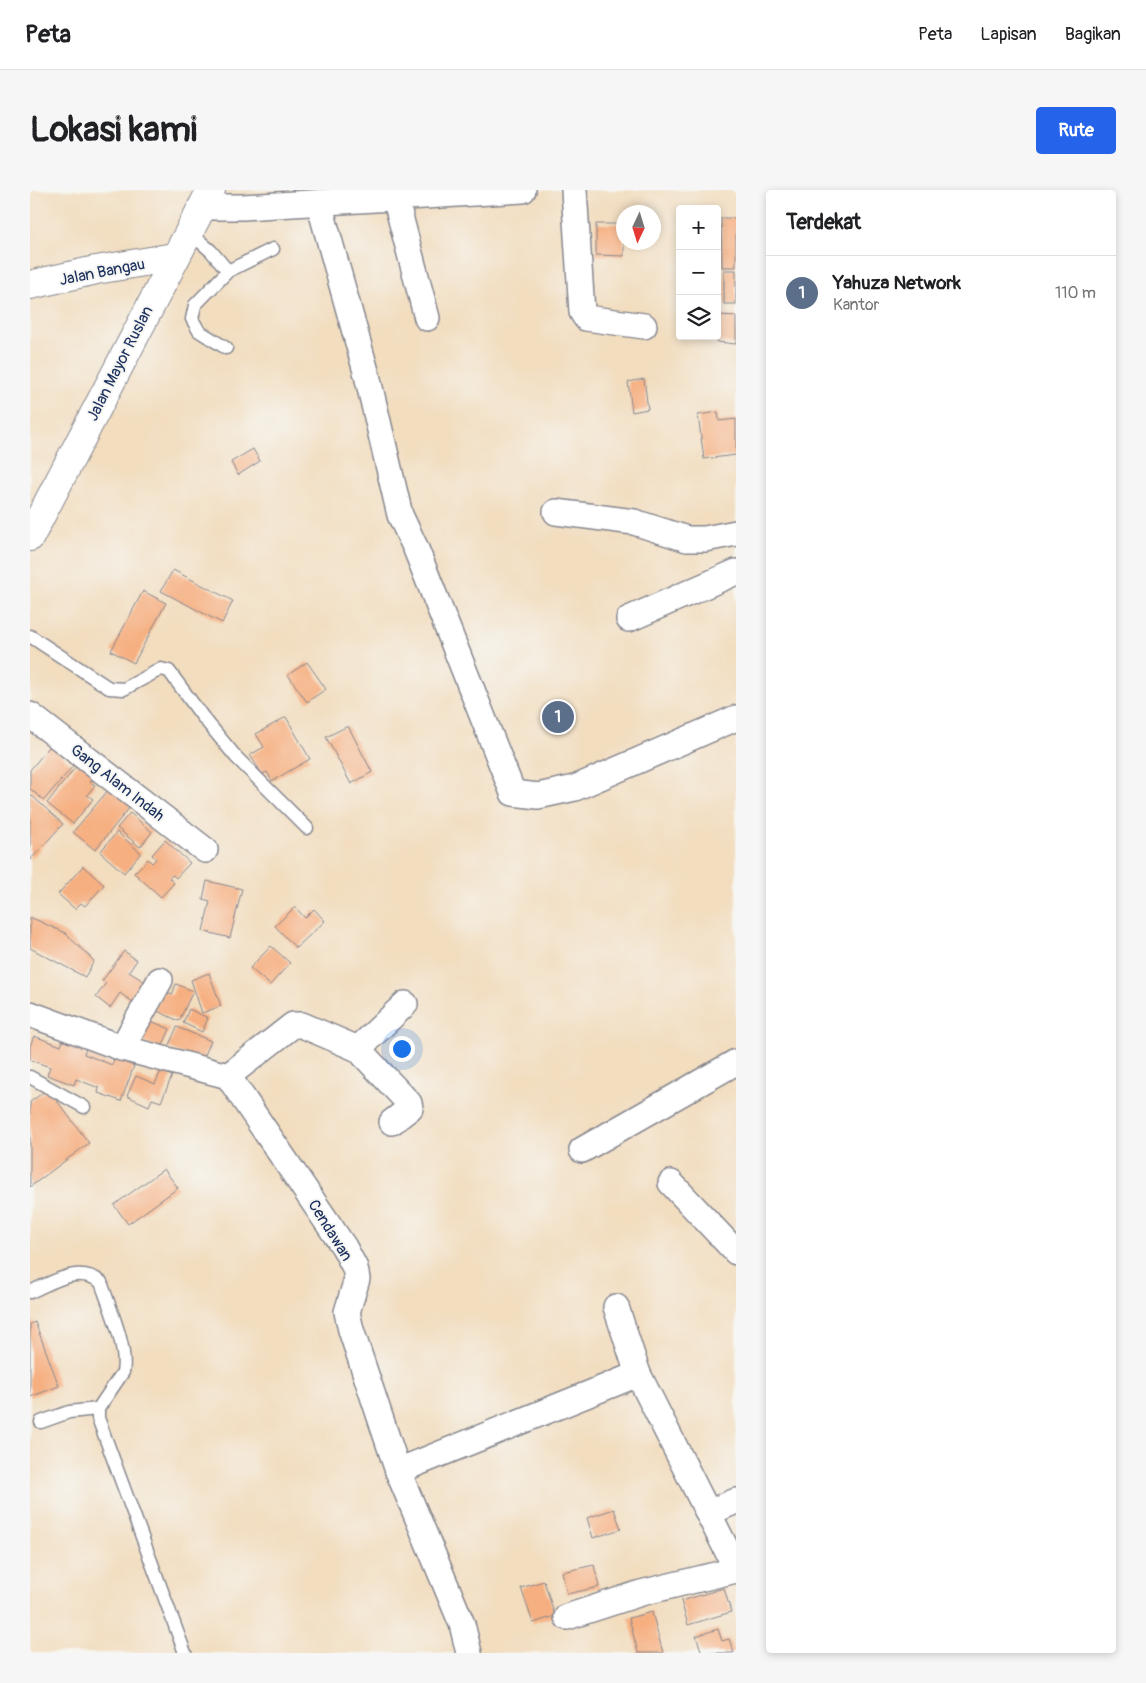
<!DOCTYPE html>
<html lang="id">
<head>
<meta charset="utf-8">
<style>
	:root { --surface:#fff; --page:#f6f6f6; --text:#202124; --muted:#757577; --line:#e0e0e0; --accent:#2563eb }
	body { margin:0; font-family:Pangolin,sans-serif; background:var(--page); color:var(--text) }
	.controls { position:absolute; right:15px; top:15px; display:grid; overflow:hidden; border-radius:5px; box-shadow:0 2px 8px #0003 }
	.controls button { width:45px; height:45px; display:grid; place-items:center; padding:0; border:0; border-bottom:1px solid var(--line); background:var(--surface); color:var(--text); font:25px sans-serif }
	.compass { position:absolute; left:586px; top:15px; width:45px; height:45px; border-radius:50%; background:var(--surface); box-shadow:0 2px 8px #0003; rotate:184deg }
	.you { position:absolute; left:371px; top:858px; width:18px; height:18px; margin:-12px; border:4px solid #fff; border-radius:50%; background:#1a73e8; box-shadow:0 0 0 8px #1a73e833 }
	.badge { display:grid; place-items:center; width:32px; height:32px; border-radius:50%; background:var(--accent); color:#fff; font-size:16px; font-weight:700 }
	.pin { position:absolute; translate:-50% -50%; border:2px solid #fff; box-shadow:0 1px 5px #0006 }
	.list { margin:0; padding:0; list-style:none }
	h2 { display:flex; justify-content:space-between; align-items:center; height:65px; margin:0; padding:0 20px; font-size:21px }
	h2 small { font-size:16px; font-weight:400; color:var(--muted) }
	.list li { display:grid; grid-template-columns:32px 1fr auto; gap:15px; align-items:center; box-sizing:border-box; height:75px; padding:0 20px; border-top:1px solid var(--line) }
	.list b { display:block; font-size:19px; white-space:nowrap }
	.list p { margin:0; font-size:16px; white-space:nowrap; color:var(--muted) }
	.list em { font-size:16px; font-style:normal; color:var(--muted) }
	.icon { flex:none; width:28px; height:28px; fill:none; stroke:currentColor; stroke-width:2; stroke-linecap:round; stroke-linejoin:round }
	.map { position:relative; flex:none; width:706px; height:1463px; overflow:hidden; border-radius:5px }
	header { display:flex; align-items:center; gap:30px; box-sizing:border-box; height:70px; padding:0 25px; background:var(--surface); border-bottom:1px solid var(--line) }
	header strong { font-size:24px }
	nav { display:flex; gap:28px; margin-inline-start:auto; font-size:18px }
	.intro { display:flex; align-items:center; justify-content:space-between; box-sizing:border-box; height:120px; padding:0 30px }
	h1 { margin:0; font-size:35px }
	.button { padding:12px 22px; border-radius:5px; background:var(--accent); color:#fff; font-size:18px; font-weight:700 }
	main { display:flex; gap:30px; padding:0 30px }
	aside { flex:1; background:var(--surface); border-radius:5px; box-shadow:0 2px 8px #0003 }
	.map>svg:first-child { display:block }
</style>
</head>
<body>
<header>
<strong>Peta</strong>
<nav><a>Peta</a><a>Lapisan</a><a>Bagikan</a></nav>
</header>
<div class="intro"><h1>Lokasi kami</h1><a class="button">Rute</a></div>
<main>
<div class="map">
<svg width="706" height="1463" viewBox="0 0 706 1463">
	<rect width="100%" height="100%" fill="#f6f6f2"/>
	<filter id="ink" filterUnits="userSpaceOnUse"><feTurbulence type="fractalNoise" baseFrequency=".02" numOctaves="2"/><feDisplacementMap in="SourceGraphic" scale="10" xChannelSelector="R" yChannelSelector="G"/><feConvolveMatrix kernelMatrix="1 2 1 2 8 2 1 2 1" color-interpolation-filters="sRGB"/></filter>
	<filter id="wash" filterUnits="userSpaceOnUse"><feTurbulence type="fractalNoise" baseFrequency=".0096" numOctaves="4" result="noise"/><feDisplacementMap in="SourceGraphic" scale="20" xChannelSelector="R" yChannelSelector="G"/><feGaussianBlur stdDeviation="1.12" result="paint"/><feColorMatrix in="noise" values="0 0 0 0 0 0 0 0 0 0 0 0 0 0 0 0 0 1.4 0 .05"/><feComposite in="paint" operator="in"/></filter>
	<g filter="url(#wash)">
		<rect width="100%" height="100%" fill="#f2ddbf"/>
		<g id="blocks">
			<g fill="#f6af80">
				<polygon points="691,28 706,28 706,77 692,77"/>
				<polygon points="566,34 594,34 594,66 566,65"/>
				<rect x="694" y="80" width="12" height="34"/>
				<polygon points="689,125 706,126 706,154 687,152"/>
				<polygon points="614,189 618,219 602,222 598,192"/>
				<polygon points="688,222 689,231 706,229 706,265 674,269 668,225"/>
				<polygon points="223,259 230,271 208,285 201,272"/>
				<polygon points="143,380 203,411 192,433 131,401"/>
				<polygon points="113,401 136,413 104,473 81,461"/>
				<polygon points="277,472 296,499 277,512 258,485"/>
				<polygon points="256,527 280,569 242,591 237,582 232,584 220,565 234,557 226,544"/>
				<polygon points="318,536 342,582 321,594 296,547"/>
				<polygon points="20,556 43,576 14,610 0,599 0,580"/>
				<polygon points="52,569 69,582 60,592 65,595 57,605 63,609 43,634 17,613"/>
				<polygon points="80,598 101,616 65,660 43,642"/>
				<polygon points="0,604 33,634 0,670"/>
				<polygon points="100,623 122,642 110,657 87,638"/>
				<polygon points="87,642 111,663 94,683 70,662"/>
				<polygon points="135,650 160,673 146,688 143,685 139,688 144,693 131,707 104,683 118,669 122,673 126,669 122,665"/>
				<polygon points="53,676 74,695 55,716 51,713 45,719 28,704"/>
				<polygon points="177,691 212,699 200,748 173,741 180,711 173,709"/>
				<polygon points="265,717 275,728 284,719 295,731 266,758 245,736"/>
				<polygon points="0,727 35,743 64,771 55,787 0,758"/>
				<polygon points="241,756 260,773 240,795 220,778"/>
				<polygon points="94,761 107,770 99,782 118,794 104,813 90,803 80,818 66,807 76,793 72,791"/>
				<polygon points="179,783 191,816 172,823 161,790"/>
				<polygon points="146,794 163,801 149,831 125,820 133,801 142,805"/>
				<polygon points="159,819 178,828 172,842 153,833"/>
				<polygon points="116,829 140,839 131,859 107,849"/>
				<polygon points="147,837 181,851 172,872 138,857"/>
				<polygon points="36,843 58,852 54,864 82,875 84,869 104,876 91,911 68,903 69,898 46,889 44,895 17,885 20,877 0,870 0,856 4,846 31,856"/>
				<polygon points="131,881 142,886 131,912 122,909 119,916 97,906 106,886 125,894"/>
				<polygon points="18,899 59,953 0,997 0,912"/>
				<polygon points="134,979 148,998 98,1034 84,1015"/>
				<polygon points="5,1132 29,1196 0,1207 0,1134"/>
				<polygon points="584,1319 591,1339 563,1348 557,1328"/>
				<polygon points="564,1375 569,1397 537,1404 532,1382"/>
				<polygon points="514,1391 525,1426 503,1433 491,1398"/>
				<polygon points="694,1398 701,1422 658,1435 651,1411"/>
				<polygon points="622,1422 633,1463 608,1463 599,1428"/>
				<polygon points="688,1439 692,1451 699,1449 704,1463 672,1463 666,1446"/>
			</g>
		</g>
	</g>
	<g filter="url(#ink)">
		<use href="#blocks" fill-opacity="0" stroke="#86868e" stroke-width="1"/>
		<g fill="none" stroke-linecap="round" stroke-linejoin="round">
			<g stroke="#86868e" stroke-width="15">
				<g id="service">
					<polyline points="158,41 181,61 198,81"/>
					<polyline points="196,158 169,141 162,129 165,115 198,81 243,59"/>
					<polyline points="0,446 79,498 94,499 131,479 139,481 172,526 206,567 277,638"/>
					<polyline points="0,887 54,917"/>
					<path d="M 0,1102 C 23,1092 48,1075 71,1092 C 79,1116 98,1158 93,1182 L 68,1219 L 68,1228 L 155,1463"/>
					<polyline points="11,1232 39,1222 68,1219"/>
				</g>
			</g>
			<g stroke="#86868e" stroke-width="28">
				<g id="minor">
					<polyline points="544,0 552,122 556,128 614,136"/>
					<polyline points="365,7 397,128"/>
					<polyline points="289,13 337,185 370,325 386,359 483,603 508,606 545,598 706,528"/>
					<polyline points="171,17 213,17 493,0"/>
					<polyline points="526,322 604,332 657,349 675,349 706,343"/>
					<polyline points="599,429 706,382"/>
					<polyline points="0,525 175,660"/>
					<polyline points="0,824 92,858 198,886 314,1057 325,1078 327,1089 317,1122 321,1140 368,1281 432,1434 439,1463"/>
					<polyline points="92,858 130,790"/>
					<polyline points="328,859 379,913 380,918 362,932"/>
					<polyline points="198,886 263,835 272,835 328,859 375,814"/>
					<polyline points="552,960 706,872"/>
					<polyline points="641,993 706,1062"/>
					<polyline points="586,1117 608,1184 706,1378"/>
					<polyline points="368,1281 608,1184"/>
					<polyline points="678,1323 706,1311"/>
					<polyline points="537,1427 611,1403 706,1380"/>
				</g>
			</g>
			<g stroke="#86868e" stroke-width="30">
				<g id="tertiary">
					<polyline points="0,95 66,80 144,67"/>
					<polyline points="0,347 181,0"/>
				</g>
			</g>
			<use href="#service" stroke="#fff" stroke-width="12"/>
			<use href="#minor" stroke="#fff" stroke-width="25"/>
			<use href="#tertiary" stroke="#fff" stroke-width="28"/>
		</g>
	</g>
	<g text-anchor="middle" stroke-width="4" stroke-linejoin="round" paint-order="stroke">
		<g font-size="16" fill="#1b2f5e" stroke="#f6f6f2">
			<text transform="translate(72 81) rotate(-11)" y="6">Jalan Bangau</text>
			<text transform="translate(89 173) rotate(-63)" y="6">Jalan Mayor Ruslan</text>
			<text transform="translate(88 592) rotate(38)" y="6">Gang Alam Indah</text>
			<text transform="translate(301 1040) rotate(58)" y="6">Cendawan</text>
		</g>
	</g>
</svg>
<div class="controls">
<button>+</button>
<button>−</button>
<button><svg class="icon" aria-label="layers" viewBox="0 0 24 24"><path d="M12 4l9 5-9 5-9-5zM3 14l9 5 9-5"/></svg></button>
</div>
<svg class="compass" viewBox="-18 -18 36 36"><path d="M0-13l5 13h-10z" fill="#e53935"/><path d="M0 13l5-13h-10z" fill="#757577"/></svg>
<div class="you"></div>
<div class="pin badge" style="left:528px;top:527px;background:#5c6f8a">1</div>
</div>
<aside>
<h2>Terdekat<small></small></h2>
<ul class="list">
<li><span class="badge" style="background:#5c6f8a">1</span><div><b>Yahuza Network</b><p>Kantor</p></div><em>110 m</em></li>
</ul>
</aside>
</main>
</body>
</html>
